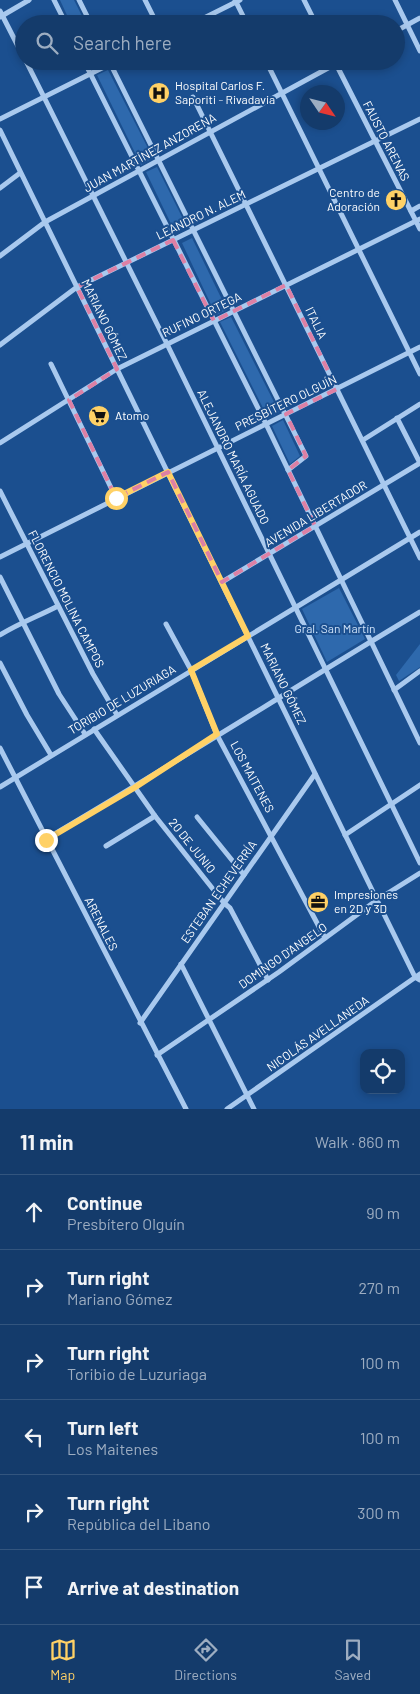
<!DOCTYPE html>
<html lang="en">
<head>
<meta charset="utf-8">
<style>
	:root { --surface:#143b6b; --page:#214673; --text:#f1f3f6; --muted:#9dadc1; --line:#33557e; --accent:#ffd166 }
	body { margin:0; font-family:Barlow,sans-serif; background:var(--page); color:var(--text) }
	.controls { position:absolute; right:15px; bottom:15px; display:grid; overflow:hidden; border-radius:10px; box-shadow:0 2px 8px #0003 }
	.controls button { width:45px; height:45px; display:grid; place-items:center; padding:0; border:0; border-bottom:1px solid var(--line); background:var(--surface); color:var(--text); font:25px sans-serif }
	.compass { position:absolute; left:300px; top:85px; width:45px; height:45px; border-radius:50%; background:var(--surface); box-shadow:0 2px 8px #0003; rotate:125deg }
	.stop { position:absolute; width:15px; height:15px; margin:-11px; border:4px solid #ffd166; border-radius:50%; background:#fff }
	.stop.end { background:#ffd166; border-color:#fff; box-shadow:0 1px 5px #0008 }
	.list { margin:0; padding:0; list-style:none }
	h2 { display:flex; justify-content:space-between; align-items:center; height:65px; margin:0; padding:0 20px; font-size:21px }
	h2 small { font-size:16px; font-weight:400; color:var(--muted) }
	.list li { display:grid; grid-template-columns:32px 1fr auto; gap:15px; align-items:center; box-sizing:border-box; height:75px; padding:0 20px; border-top:1px solid var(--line) }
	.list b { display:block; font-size:19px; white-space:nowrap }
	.list p { margin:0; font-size:16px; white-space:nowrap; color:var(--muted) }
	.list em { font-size:16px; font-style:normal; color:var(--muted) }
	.icon { flex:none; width:28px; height:28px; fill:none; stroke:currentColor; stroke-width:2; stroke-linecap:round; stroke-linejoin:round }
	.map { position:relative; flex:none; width:420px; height:1109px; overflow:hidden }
	.search { position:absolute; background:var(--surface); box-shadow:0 2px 8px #0003; left:15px; right:15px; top:15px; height:55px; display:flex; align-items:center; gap:12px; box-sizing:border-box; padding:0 18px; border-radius:28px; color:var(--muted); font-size:19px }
	.sheet { height:515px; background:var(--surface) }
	nav { display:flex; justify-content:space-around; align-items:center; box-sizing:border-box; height:70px; border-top:1px solid var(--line); background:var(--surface); font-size:14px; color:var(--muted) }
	nav a { display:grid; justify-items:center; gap:2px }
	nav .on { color:var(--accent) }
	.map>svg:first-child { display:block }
</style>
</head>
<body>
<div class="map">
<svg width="420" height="1109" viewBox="0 0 420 1109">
	<rect width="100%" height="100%" fill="#1b4f8f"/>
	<g fill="#2e69ad">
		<polygon points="60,0 74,0 86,24 71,24"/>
		<polygon points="108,70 153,158 141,165 97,75"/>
		<polygon points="157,167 187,227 175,232 146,172"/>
		<polygon points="192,238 227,310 216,315 182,243"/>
		<polygon points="231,317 279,412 268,418 220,322"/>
		<polygon points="283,420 300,456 290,464 272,426"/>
		<polygon points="339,588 365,639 327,662 302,609"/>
		<polygon points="420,644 420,667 399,681 396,675"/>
	</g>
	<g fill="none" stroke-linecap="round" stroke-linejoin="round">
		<g stroke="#a9c9ee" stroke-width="5">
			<polyline points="54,0 66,24"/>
			<polyline points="79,0 91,24"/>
			<polyline points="145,0 157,24"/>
			<polyline points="235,0 247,24"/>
			<polyline points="304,0 316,24"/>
			<polyline points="395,0 420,51"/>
			<polyline points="0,11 24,58"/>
			<polyline points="0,17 29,0"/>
			<polyline points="192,24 240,0"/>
			<polyline points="396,31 420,18"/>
			<polyline points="26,61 167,344 420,863"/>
			<polyline points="84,61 266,424 420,743"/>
			<polyline points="109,61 306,456 288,470"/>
			<polyline points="266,61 420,374"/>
			<polyline points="335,62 420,229"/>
			<polyline points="193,97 420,558"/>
			<polyline points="0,119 116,61"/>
			<polyline points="0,130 377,900 415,977 420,980"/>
			<polyline points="0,188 20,173"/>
			<polyline points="411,211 420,206"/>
			<polyline points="0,256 45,222 341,61"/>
			<polyline points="0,345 77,287 420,119"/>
			<polyline points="51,364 116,498"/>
			<polyline points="397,418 420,463"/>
			<polyline points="363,440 420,404"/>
			<polyline points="0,443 117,369 420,219"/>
			<polyline points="0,491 93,674 117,715"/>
			<polyline points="0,557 420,347"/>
			<polyline points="0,577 59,694 85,734"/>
			<polyline points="222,582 420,463"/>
			<polyline points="166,624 191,670 217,735 325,938"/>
			<path d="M 0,635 C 19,623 39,616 58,606"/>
			<polyline points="0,663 27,715 51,755"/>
			<polyline points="394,690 420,671"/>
			<polyline points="94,729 155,816 224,903 230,908 268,980"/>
			<polyline points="0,748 186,1109"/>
			<polyline points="0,787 420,532"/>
			<polyline points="197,817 244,875"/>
			<polyline points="345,835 420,785"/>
			<path d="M 46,839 C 172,765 295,687 420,612"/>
			<polyline points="106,846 155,816"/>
			<polyline points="181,964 254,1109"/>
			<polyline points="140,1023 315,774"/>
			<polyline points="157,1055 279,972 377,900 420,873"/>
			<polyline points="227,1109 420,974"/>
		</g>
	</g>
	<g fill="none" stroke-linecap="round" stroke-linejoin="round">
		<polyline stroke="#ffd166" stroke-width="6" points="46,840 134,788 217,734 191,670 248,636 168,472 116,498"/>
	</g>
	<path fill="none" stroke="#dd80a5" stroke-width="4" stroke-dasharray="10 6" stroke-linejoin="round" d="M 173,240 L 214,321 L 286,285 L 337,389 L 286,414 L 306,456 L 288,470 L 315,526 L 222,582 L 168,472 L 116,498 L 69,400 L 117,369 L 77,287 Z"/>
	<defs>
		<g id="hospital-disc" transform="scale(1.125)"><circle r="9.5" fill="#ffd166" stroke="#1b4f8f"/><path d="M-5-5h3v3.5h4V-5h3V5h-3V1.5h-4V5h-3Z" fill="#111"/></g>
		<g id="church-disc" transform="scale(1.125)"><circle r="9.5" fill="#ffd166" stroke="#1b4f8f"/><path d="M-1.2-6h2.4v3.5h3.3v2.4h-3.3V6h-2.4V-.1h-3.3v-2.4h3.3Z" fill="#111"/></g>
		<g id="supermarket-disc" transform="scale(1.125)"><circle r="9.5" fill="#ffd166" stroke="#1b4f8f"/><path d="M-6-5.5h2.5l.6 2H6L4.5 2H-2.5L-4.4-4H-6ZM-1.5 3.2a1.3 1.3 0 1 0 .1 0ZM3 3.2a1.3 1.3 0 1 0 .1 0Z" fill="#111"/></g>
		<g id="office-disc" transform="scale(1.125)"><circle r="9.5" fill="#ffd166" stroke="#1b4f8f"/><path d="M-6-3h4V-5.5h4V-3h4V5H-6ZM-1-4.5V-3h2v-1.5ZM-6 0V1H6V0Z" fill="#111"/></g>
	</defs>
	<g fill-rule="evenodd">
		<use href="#hospital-disc" x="159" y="93"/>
		<use href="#church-disc" x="396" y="200"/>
		<use href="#supermarket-disc" x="99" y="416"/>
		<use href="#office-disc" x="318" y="902"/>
	</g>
	<g text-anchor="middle" stroke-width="4" stroke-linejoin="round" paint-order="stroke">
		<g font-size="12" fill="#fff" stroke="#1b4f8f" text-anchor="start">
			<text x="175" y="90">Hospital Carlos F.<tspan x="175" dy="14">Saporiti - Rivadavia</tspan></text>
			<text x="380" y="197" text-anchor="end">Centro de<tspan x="380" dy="14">Adoración</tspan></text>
			<text x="115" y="420">Atomo</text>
			<text x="334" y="899">Impresiones<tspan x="334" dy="14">en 2D y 3D</tspan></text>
		</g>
		<g font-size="12" fill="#fff" stroke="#1b4f8f">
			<text transform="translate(386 141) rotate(63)" y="4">FAUSTO ARENAS</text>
			<text transform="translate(150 153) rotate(-29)" y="4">JUAN MARTÍNEZ ANZORENA</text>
			<text transform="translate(201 215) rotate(-26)" y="4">LEANDRO N. ALEM</text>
			<text transform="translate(202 315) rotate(-26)" y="4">RUFINO ORTEGA</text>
			<text transform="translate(104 320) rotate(64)" y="4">MARIANO GÓMEZ</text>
			<text transform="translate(316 323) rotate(64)" y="4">ITALIA</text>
			<text transform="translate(286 403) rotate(-26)" y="4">PRESBÍTERO OLGUÍN</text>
			<text transform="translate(233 457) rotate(64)" y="4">ALEJANDRO MARÍA AGUADO</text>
			<text transform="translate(316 514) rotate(-31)" y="4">AVENIDA LIBERTADOR</text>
			<text transform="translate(66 599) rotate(63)" y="4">FLORENCIO MOLINA CAMPOS</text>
			<text transform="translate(283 684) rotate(64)" y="4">MARIANO GÓMEZ</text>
			<text transform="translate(122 700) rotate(-31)" y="4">TORIBIO DE LUZURIAGA</text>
			<text transform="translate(252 777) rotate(62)" y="4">LOS MAITENES</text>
			<text transform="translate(192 846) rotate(51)" y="4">20 DE JUNIO</text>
			<text transform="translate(219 892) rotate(-55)" y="4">ESTEBAN ECHEVERRÍA</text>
			<text transform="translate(101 924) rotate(63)" y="4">ARENALES</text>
			<text transform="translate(283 956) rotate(-35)" y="4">DOMINGO D'ANGELO</text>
			<text transform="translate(318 1034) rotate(-35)" y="4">NICOLÁS AVELLANEDA</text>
		</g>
		<g font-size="12" fill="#cfe3fa" stroke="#1b4f8f">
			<text x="335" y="633">Gral. San Martín</text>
		</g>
	</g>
</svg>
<div class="controls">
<button><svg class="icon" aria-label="locate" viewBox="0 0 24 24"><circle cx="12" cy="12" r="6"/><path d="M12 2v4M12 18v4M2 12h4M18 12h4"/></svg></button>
</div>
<svg class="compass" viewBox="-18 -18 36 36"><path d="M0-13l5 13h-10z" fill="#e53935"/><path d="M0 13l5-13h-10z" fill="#9dadc1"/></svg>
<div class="stop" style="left:116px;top:498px"></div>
<div class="stop end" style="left:46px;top:840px"></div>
<div class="search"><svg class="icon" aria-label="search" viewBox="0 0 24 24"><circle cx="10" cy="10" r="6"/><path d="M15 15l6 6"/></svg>Search here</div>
</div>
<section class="sheet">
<h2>11 min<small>Walk · 860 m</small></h2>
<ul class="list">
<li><svg class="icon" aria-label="ahead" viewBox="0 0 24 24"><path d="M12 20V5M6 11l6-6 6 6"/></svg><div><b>Continue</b><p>Presbítero Olguín</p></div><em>90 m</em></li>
<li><svg class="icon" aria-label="right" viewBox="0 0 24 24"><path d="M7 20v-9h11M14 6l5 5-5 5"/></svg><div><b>Turn right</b><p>Mariano Gómez</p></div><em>270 m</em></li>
<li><svg class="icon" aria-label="right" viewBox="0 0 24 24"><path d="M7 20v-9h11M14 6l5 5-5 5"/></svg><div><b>Turn right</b><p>Toribio de Luzuriaga</p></div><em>100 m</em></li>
<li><svg class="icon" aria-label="left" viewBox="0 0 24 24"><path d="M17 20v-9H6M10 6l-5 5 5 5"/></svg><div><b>Turn left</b><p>Los Maitenes</p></div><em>100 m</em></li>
<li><svg class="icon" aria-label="right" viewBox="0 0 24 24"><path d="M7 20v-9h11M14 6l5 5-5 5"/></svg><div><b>Turn right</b><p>República del Libano</p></div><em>300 m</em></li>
<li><svg class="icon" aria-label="arrive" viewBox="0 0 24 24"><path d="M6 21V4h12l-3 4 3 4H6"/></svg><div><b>Arrive at destination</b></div></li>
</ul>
</section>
<nav>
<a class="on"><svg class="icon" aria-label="map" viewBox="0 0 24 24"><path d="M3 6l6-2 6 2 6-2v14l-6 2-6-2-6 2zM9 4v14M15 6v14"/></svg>Map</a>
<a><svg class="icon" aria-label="directions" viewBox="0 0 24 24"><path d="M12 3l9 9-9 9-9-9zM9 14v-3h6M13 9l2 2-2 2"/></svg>Directions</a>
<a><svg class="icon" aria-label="saved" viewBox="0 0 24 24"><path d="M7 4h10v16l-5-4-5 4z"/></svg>Saved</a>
</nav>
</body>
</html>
